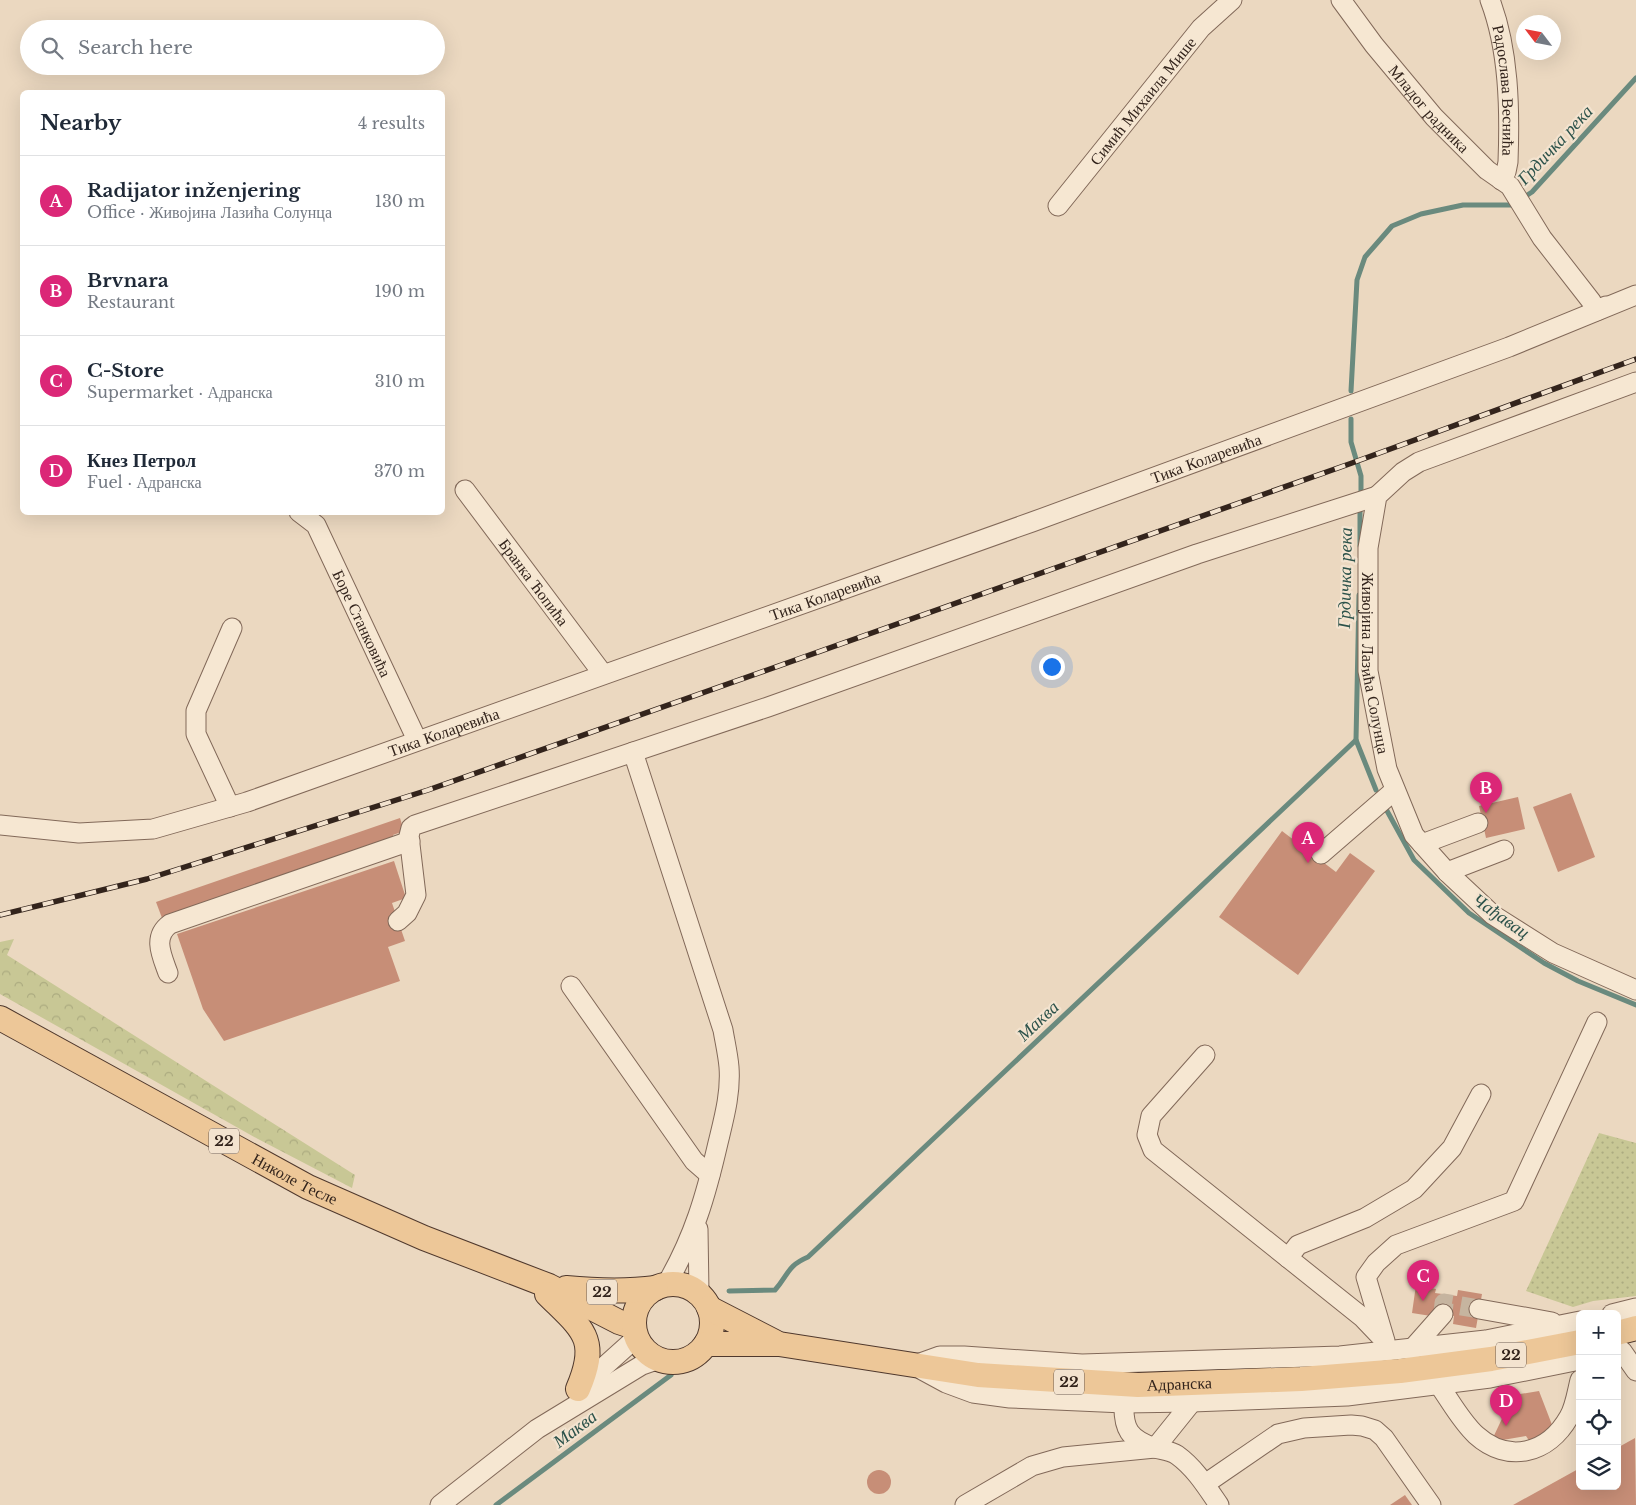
<!DOCTYPE html>
<html lang="en">
<head>
<meta charset="utf-8">
<style>
	:root { --surface:#fff; --page:#f6f6f7; --text:#1f2937; --muted:#747a83; --line:#e0e1e3; --accent:#db2777 }
	body { margin:0; font-family:"Libre Baskerville",serif; background:var(--page); color:var(--text) }
	.controls { position:absolute; right:15px; bottom:15px; display:grid; overflow:hidden; border-radius:8px; box-shadow:0 5px 20px #0002 }
	.controls button { width:45px; height:45px; display:grid; place-items:center; padding:0; border:0; border-bottom:1px solid var(--line); background:var(--surface); color:var(--text); font:25px sans-serif }
	.compass { position:absolute; left:1516px; top:15px; width:45px; height:45px; border-radius:50%; background:var(--surface); box-shadow:0 5px 20px #0002; rotate:302deg }
	.you { position:absolute; left:1051px; top:666px; width:18px; height:18px; margin:-12px; border:4px solid #fff; border-radius:50%; background:#1a73e8; box-shadow:0 0 0 8px #1a73e833 }
	.badge { display:grid; place-items:center; width:32px; height:32px; border-radius:50%; background:var(--accent); color:#fff; font-size:16px; font-weight:700 }
	.pin { position:absolute; translate:-50% -41px; filter:drop-shadow(0 1px 2px #0008) }
	.pin::after { content:''; position:absolute; top:26px; width:18px; height:15px; background:inherit; clip-path:polygon(0 0,100% 0,50% 100%) }
	.list { margin:0; padding:0; list-style:none }
	h2 { display:flex; justify-content:space-between; align-items:center; height:65px; margin:0; padding:0 20px; font-size:21px }
	h2 small { font-size:16px; font-weight:400; color:var(--muted) }
	.list li { display:grid; grid-template-columns:32px 1fr auto; gap:15px; align-items:center; box-sizing:border-box; height:90px; padding:0 20px; border-top:1px solid var(--line) }
	.list b { display:block; font-size:19px; white-space:nowrap }
	.list p { margin:0; font-size:16px; white-space:nowrap; color:var(--muted) }
	.list em { font-size:16px; font-style:normal; color:var(--muted) }
	.icon { flex:none; width:28px; height:28px; fill:none; stroke:currentColor; stroke-width:2; stroke-linecap:round; stroke-linejoin:round }
	.map { position:relative; flex:none; width:1636px; height:1505px; overflow:hidden }
	.search { position:absolute; background:var(--surface); box-shadow:0 5px 20px #0002; left:20px; top:20px; width:425px; height:55px; display:flex; align-items:center; gap:12px; box-sizing:border-box; padding:0 18px; border-radius:28px; color:var(--muted); font-size:19px }
	.panel { position:absolute; background:var(--surface); box-shadow:0 5px 20px #0002; left:20px; top:90px; width:425px; height:425px; border-radius:8px }
	.map>svg:first-child { display:block }
</style>
</head>
<body>
<div class="map">
<svg width="1636" height="1505" viewBox="0 0 1636 1505">
	<defs>
		<pattern id="green-dots" width="8" height="8" patternUnits="userSpaceOnUse" patternTransform="scale(1.25)"><rect width="8" height="8" fill="#c8c795"/><path d="M2 2h.1M6 6h.1" fill="none" stroke="#acab80" stroke-width="1.8" stroke-linecap="round"/></pattern>
		<pattern id="forest-crowns" width="20" height="18" patternUnits="userSpaceOnUse" patternTransform="scale(1.25)"><rect width="20" height="18" fill="#c8c795"/><path d="M2 6a3 3 0 1 1 6 0M12 15a3 3 0 1 1 6 0" fill="none" stroke="#acab80"/></pattern>
	</defs>
	<rect width="100%" height="100%" fill="#ebd8c0"/>
	<polygon fill="url(#green-dots)" points="1599,1133 1636,1143 1636,1296 1593,1301 1573,1307 1526,1291"/>
	<polygon fill="url(#forest-crowns)" points="14,939 7,955 355,1175 352,1188 258,1139 0,994 0,942"/>
	<g fill="none" stroke-linecap="round" stroke-linejoin="round">
		<g stroke="#6a8a7e" stroke-width="5">
			<polyline points="1523,198 1532,192 1636,78"/>
			<polyline points="1351,391 1357,280 1365,257 1392,226 1421,214 1463,205 1511,205 1516,203"/>
			<polyline points="1351,419 1351,442 1361,476 1361,496"/>
			<polyline points="1360,546 1360,505"/>
			<polyline points="1359,595 1356,740 1376,790"/>
			<polyline points="1386,809 1414,860 1469,913 1544,963 1578,981 1636,1005"/>
			<path d="M 729,1291 L 775,1290 C 789,1274 787,1266 808,1257 L 1356,740"/>
			<polyline points="496,1505 671,1375"/>
		</g>
	</g>
	<g fill="#c78e77">
		<polygon points="1571,793 1595,857 1558,872 1533,807"/>
		<polygon points="1518,797 1525,829 1486,838 1479,806"/>
		<polygon points="400,818 404,831 393,835 394,839 162,918 156,902"/>
		<polygon points="1282,831 1336,872 1350,853 1375,871 1298,975 1219,917"/>
		<polygon points="394,861 406,898 392,903 405,941 388,947 400,981 224,1041 203,1009 177,934"/>
		<polygon points="1416,1285 1436,1289 1435,1293 1457,1296 1458,1290 1482,1294 1476,1328 1453,1324 1454,1316 1432,1312 1431,1316 1412,1313"/>
		<polygon points="1539,1391 1554,1430 1532,1445 1526,1436 1491,1442 1507,1408 1508,1396"/>
		<polygon points="1635,1438 1636,1505 1513,1505 1580,1468 1580,1486 1617,1486 1617,1448"/>
		<circle cx="879" cy="1482" r="12"/>
		<polygon points="1405,1495 1412,1505 1390,1505"/>
	</g>
	<g fill="none" stroke-linecap="round" stroke-linejoin="round">
		<polyline stroke="#c6b49f" stroke-width="19" stroke-dasharray="19 9" stroke-linecap="butt" points="1443,1314 1444,1303 1479,1309"/>
		<g stroke="#826959" stroke-width="21">
			<g id="minor">
				<path id="s1" d="M 1341,0 L 1374,45 L 1434,117 L 1487,170 L 1510,186 L 1542,238 L 1591,301 L 1596,311 L 1606,306"/>
				<path id="s2" d="M 1490,0 C 1509,50 1510,109 1508,162 L 1506,172 L 1501,180"/>
				<path id="s3" d="M 1058,206 L 1201,28 L 1232,0"/>
				<path id="s4" d="M 1636,382 L 1419,462 L 1403,472 L 1377,496 L 1368,548 L 1368,671 L 1387,769 L 1414,835 L 1447,872 L 1493,915 L 1553,953 L 1636,990"/>
				<path id="s5" d="M 465,490 L 603,674"/>
				<path id="s6" d="M 299,512 L 316,525 L 417,740"/>
				<path d="M 633,752 L 723,1030 C 725,1042 728,1055 729,1067 C 731,1093 724,1118 718,1143 C 706,1195 694,1237 666,1285"/>
				<polyline points="230,807 196,734 196,711 232,628"/>
				<path id="s7" d="M 0,825 L 79,833 L 153,829 L 247,802 L 1032,522 L 1509,347 L 1636,295"/>
				<polyline points="1422,844 1478,823"/>
				<polyline points="1321,854 1395,790"/>
				<polyline points="1447,872 1504,850"/>
				<polyline points="398,921 407,913 416,895 409,836 411,828 415,825 768,707 1197,554 1377,496"/>
				<path d="M 168,973 C 162,956 152,937 170,924 L 410,841"/>
				<polyline points="571,986 694,1161 710,1175"/>
				<polyline points="1205,1055 1151,1116 1147,1135 1153,1150 1362,1317 1383,1339"/>
				<polyline points="698,1229 699,1293"/>
				<polyline points="1288,1258 1298,1245 1365,1218 1414,1189 1452,1148 1481,1094"/>
				<polyline points="1479,1309 1552,1322"/>
				<polyline points="1612,1314 1636,1308"/>
				<polyline points="1385,1341 1366,1277 1376,1263 1396,1245 1514,1201 1597,1022"/>
				<polyline points="1412,1349 1443,1314"/>
				<polyline points="1622,1351 1636,1371"/>
				<polyline points="915,1365 940,1356 964,1356 1082,1364 1340,1356 1486,1340 1580,1321"/>
				<polyline points="922,1370 946,1383 973,1393 1010,1398 1124,1403 1192,1402 1347,1396 1490,1378 1580,1360"/>
				<path d="M 1439,1385 C 1451,1402 1461,1421 1476,1435 C 1508,1464 1548,1454 1569,1417 C 1575,1407 1577,1392 1580,1380"/>
				<polyline points="578,1390 637,1337"/>
				<path d="M 1124,1403 C 1123,1429 1129,1439 1155,1448 C 1162,1450 1171,1451 1177,1455 C 1195,1468 1206,1486 1219,1505"/>
				<polyline points="1205,1484 1278,1434 1304,1428 1351,1425 1362,1426 1375,1430 1384,1438 1431,1505"/>
				<polyline points="440,1505 537,1429 642,1365 659,1359"/>
				<polyline points="965,1505 1032,1466 1063,1457 1155,1448 1192,1402"/>
			</g>
		</g>
		<g stroke="#50392d" stroke-width="26">
			<g id="major">
				<path id="s8" d="M 0,1018 L 308,1187 L 424,1238 L 549,1286 L 619,1322 L 634,1327"/>
				<circle cx="673" cy="1323" r="39"/>
				<path d="M 566,1288 C 597,1291 625,1292 656,1288"/>
				<path d="M 547,1294 C 582,1329 600,1338 578,1389"/>
				<polyline points="709,1308 775,1342"/>
				<polyline points="1617,1333 1636,1328"/>
				<path id="s9" d="M 706,1344 L 779,1344 L 978,1375 L 1138,1385 L 1301,1379 L 1400,1371 L 1491,1359 L 1580,1342"/>
			</g>
		</g>
		<use href="#minor" stroke="#f6e7d2" stroke-width="19"/>
		<use href="#major" stroke="#edc798" stroke-width="24"/>
		<g stroke="#33241c" stroke-width="5.5">
			<polyline id="rail" points="0,915 147,879 428,790 1352,463 1636,359"/>
		</g>
		<use href="#rail" stroke="#f3e3cf" stroke-width="4" stroke-dasharray="11" stroke-linecap="butt"/>
	</g>
	<g text-anchor="middle" stroke-width="4.5" stroke-linejoin="round" paint-order="stroke">
		<g fill="#f3e3cf" stroke="#6d5d52" stroke-width="1">
			<rect x="209" y="1128.5" width="30" height="25" rx="4"/>
			<rect x="587" y="1279.5" width="30" height="25" rx="4"/>
			<rect x="1496" y="1342.5" width="30" height="25" rx="4"/>
			<rect x="1054" y="1369.5" width="30" height="25" rx="4"/>
		</g>
		<g font-size="15" font-weight="bold" fill="#33241c">
			<text x="224" y="1146">22</text>
			<text x="602" y="1297">22</text>
			<text x="1511" y="1360">22</text>
			<text x="1069" y="1387">22</text>
		</g>
		<g font-size="16" fill="#33241c" stroke="#f3e3cf">
			<text dy="6" stroke="none"><textPath href="#s2" startOffset="92">Радослава Веснића</textPath></text>
			<text dy="6" stroke="none"><textPath href="#s3" startOffset="135">Симић Михаила Мише</textPath></text>
			<text dy="6" stroke="none"><textPath href="#s1" startOffset="140">Младог радника</textPath></text>
			<text dy="6" stroke="none"><textPath href="#s7" startOffset="1270">Тика Коларевића</textPath></text>
			<text dy="6" stroke="none"><textPath href="#s5" startOffset="115">Бранка Ћопића</textPath></text>
			<text dy="6" stroke="none"><textPath href="#s7" startOffset="865">Тика Коларевића</textPath></text>
			<text dy="6" stroke="none"><textPath href="#s6" startOffset="130">Боре Станковића</textPath></text>
			<text dy="6" stroke="none"><textPath href="#s4" startOffset="454">Живојина Лазића Солунца</textPath></text>
			<text dy="6" stroke="none"><textPath href="#s7" startOffset="460">Тика Коларевића</textPath></text>
			<text dy="6" stroke="none"><textPath href="#s8" startOffset="336">Николе Тесле</textPath></text>
			<text dy="6" stroke="none"><textPath href="#s9" startOffset="476">Адранска</textPath></text>
		</g>
		<g font-size="18" font-style="italic" fill="#2c524a" stroke="#f3e3cf">
			<text transform="translate(1555 145) rotate(-47)" y="6">Грдичка река</text>
			<text transform="translate(1345 578) rotate(-89)" y="6">Грдичка река</text>
			<text transform="translate(1501 916) rotate(35)" y="6">Чађавац</text>
			<text transform="translate(1038 1021) rotate(-43)" y="6">Маква</text>
			<text transform="translate(575 1429) rotate(-37)" y="6">Маква</text>
		</g>
	</g>
</svg>
<div class="controls">
<button>+</button>
<button>−</button>
<button><svg class="icon" aria-label="locate" viewBox="0 0 24 24"><circle cx="12" cy="12" r="6"/><path d="M12 2v4M12 18v4M2 12h4M18 12h4"/></svg></button>
<button><svg class="icon" aria-label="layers" viewBox="0 0 24 24"><path d="M12 4l9 5-9 5-9-5zM3 14l9 5 9-5"/></svg></button>
</div>
<svg class="compass" viewBox="-18 -18 36 36"><path d="M0-13l5 13h-10z" fill="#e53935"/><path d="M0 13l5-13h-10z" fill="#747a83"/></svg>
<div class="you"></div>
<div class="pin badge" style="left:1308px;top:863px">A</div>
<div class="pin badge" style="left:1486px;top:813px">B</div>
<div class="pin badge" style="left:1423px;top:1301px">C</div>
<div class="pin badge" style="left:1506px;top:1426px">D</div>
<div class="search"><svg class="icon" aria-label="search" viewBox="0 0 24 24"><circle cx="10" cy="10" r="6"/><path d="M15 15l6 6"/></svg>Search here</div>
<section class="panel">
<h2>Nearby<small>4 results</small></h2>
<ul class="list">
<li><span class="badge">A</span><div><b>Radijator inženjering</b><p>Office · Живојина Лазића Солунца</p></div><em>130 m</em></li>
<li><span class="badge">B</span><div><b>Brvnara</b><p>Restaurant</p></div><em>190 m</em></li>
<li><span class="badge">C</span><div><b>C-Store</b><p>Supermarket · Адранска</p></div><em>310 m</em></li>
<li><span class="badge">D</span><div><b>Кнез Петрол</b><p>Fuel · Адранска</p></div><em>370 m</em></li>
</ul>
</section>
</div>
</body>
</html>
